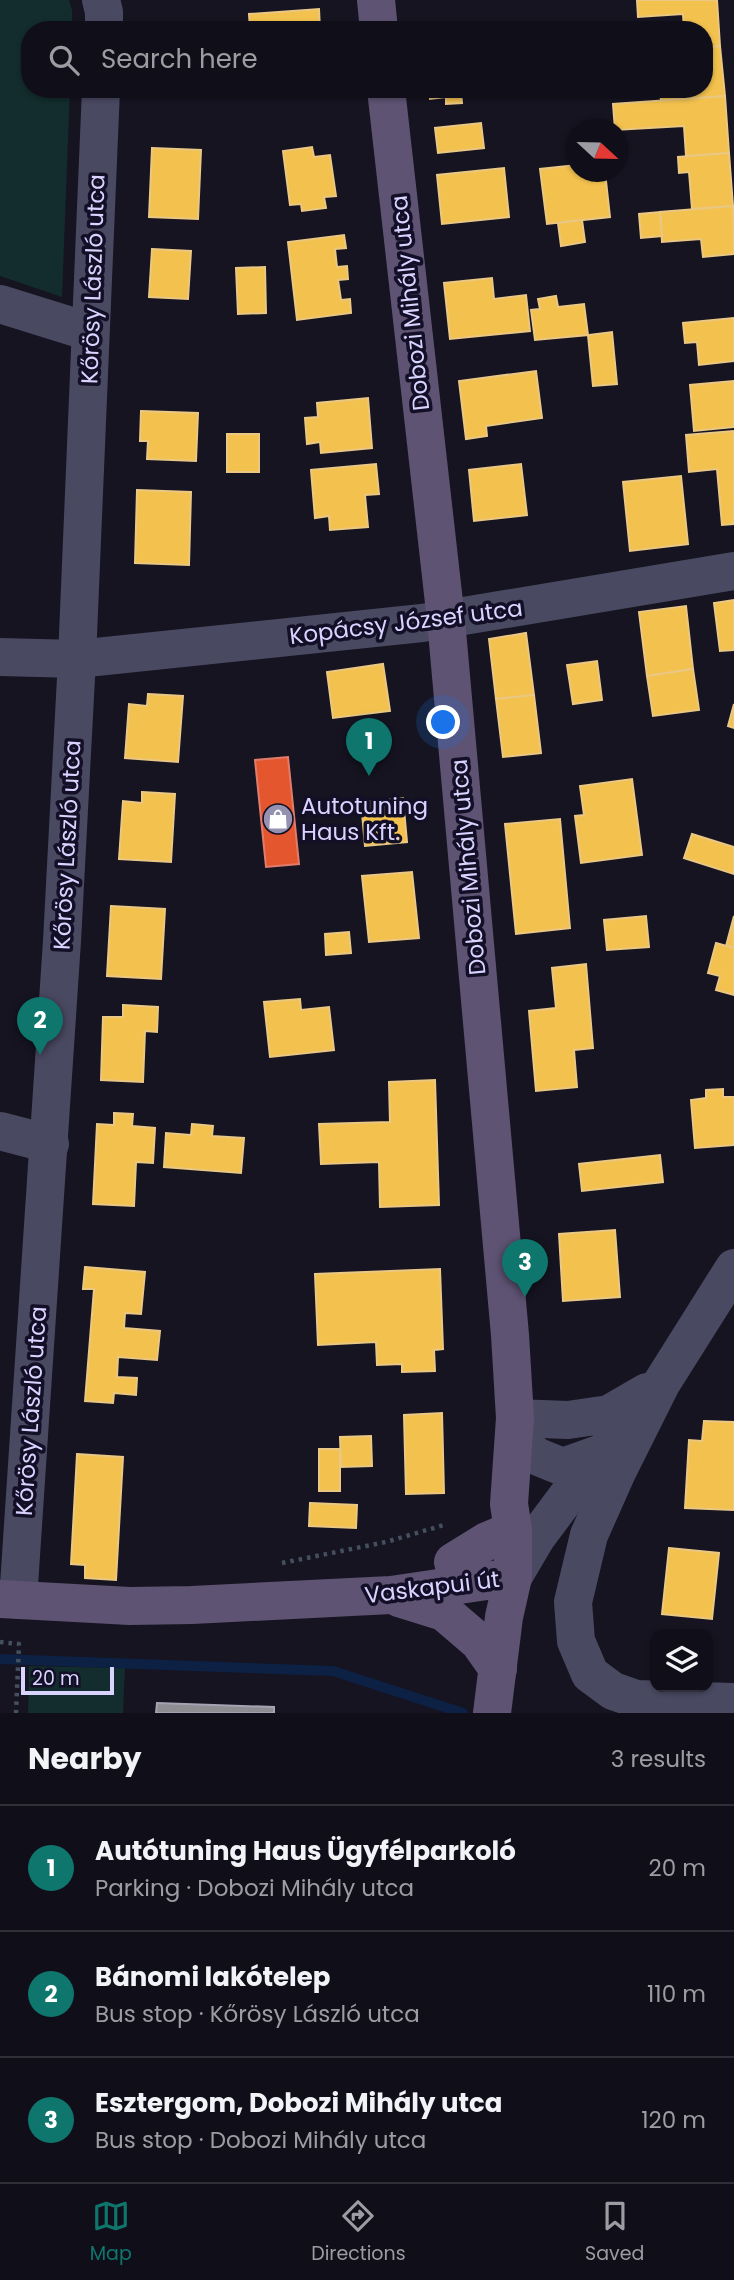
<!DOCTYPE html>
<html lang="en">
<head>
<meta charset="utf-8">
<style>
	:root { --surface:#100f19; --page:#191822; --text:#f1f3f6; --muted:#9c9ca2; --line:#302f38; --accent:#0f766e }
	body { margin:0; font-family:Poppins,sans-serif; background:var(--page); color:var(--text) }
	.controls { position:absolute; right:21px; bottom:21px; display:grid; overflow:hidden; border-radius:14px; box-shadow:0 2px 5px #0004 }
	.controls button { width:63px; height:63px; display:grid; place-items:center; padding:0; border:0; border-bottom:2px solid var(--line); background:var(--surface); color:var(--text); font:35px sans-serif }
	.compass { position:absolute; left:566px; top:119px; width:63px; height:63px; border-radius:50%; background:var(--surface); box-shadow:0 2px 5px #0004; rotate:112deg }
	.scale { position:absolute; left:21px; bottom:18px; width:93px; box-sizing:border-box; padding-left:7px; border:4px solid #d9d4ff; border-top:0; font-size:19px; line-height:24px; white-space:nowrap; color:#d9d4ff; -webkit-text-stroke:5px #130f26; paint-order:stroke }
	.you { position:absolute; left:444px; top:723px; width:24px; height:24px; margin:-18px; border:5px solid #fff; border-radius:50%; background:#1a73e8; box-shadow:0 0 0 10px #1a73e833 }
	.badge { display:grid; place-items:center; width:46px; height:46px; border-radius:50%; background:var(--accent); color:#fff; font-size:23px; font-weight:700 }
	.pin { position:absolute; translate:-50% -58px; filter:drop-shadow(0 2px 4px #0008) }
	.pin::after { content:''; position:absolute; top:37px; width:24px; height:21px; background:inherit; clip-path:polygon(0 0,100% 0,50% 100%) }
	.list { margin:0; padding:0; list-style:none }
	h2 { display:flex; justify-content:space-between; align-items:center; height:91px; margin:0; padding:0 28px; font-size:30px }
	h2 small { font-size:23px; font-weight:400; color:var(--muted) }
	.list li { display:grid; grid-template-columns:46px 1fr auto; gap:21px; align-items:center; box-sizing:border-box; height:126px; padding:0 28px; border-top:2px solid var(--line) }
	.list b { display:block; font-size:26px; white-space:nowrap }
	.list p { margin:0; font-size:23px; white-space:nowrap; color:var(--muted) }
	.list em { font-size:23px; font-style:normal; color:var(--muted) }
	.icon { flex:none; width:38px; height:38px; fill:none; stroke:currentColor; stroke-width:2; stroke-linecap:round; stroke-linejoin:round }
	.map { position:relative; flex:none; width:734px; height:1713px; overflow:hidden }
	.search { position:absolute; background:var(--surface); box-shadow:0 2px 5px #0004; left:21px; right:21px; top:21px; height:77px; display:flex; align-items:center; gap:18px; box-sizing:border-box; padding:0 24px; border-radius:28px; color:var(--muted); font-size:26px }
	.sheet { height:469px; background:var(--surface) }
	nav { display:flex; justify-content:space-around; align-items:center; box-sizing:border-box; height:98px; border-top:2px solid var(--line); background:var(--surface); font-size:19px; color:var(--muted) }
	nav a { display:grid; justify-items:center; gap:4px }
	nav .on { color:var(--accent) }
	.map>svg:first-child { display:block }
</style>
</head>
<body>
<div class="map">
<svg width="734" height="1713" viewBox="0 0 734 1713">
	<rect width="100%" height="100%" fill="#161421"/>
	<g fill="#132c2d">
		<polygon points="0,0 69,0 72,10 72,30 30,30 30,89 70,89 62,297 0,276"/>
		<polygon points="29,1666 125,1668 123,1713 28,1713"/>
	</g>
	<g fill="#f2c14e" stroke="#eac783" stroke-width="2">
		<polygon points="637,0 717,0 720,46 704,48 704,30 684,30 683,14 638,17"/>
		<polygon points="319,9 320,30 250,30 249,14"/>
		<polygon points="720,46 725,96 661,101 660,89 704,89 704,48"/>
		<polygon points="429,89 479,89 479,91 461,93 462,103 446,104 446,97 430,99"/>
		<polygon points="725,96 729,153 686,156 684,126 615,130 613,104"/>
		<polygon points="481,123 484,148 438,153 435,128"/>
		<polygon points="312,147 314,157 330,155 336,196 324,197 326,208 302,211 301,204 290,205 283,151"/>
		<polygon points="152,148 201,150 198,219 149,217"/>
		<polygon points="729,153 733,206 692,209 689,172 679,173 678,157"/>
		<polygon points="576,165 576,172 605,172 610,217 547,224 540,169"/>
		<polygon points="504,168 509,217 442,224 437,175"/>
		<polygon points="733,206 734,254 703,257 701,239 662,242 660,212"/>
		<polygon points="660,212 662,236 641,238 639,214"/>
		<polygon points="582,220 585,242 561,246 558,223"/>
		<polygon points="344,235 346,248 335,249 337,267 347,266 348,279 338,280 341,300 350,299 351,313 297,320 288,242"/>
		<polygon points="152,249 191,251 188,299 149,297"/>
		<polygon points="265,267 266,313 238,314 236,268"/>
		<polygon points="492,278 494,299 526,295 530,331 450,339 444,283"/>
		<polygon points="556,296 558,307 584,304 588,335 535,340 531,310 540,309 538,299"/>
		<polygon points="734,318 734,361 699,365 697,342 685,343 683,323"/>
		<polygon points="612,332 617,384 593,386 588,335"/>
		<polygon points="536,371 542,418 486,426 487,436 466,439 459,381"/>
		<polygon points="734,381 734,427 694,431 690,385"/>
		<polygon points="368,398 372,448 321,453 320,442 307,444 305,418 318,417 317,403"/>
		<polygon points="141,411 198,413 196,461 147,459 148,441 140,441"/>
		<polygon points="734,431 734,524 722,525 717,469 689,472 686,435"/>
		<rect x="227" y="434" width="32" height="38"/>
		<polygon points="376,464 379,494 365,495 368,527 330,530 329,516 315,518 311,470"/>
		<polygon points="521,464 527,515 474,521 469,470"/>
		<polygon points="681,476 688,544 630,551 623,482"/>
		<polygon points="137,490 191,492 189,565 135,563"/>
		<polygon points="734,600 734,650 720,651 714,603"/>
		<polygon points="686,606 693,669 647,676 639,612"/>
		<polygon points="526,633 534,695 496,699 489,639"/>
		<polygon points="597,661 602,700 573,704 567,665"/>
		<polygon points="383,664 390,711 333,718 327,672"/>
		<polygon points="693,669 699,710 653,716 647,676"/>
		<polygon points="148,694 183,696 178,762 125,758 129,704 147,706"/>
		<polygon points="534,695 541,753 503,757 496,699"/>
		<polygon points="734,704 734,728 728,726"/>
		<polygon points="632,779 642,855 581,863 575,816 584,815 580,786"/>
		<polygon points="142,792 175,794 171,862 119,859 123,801 142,803"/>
		<polygon points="403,798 407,842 365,846 361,802"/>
		<polygon points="560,819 570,928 516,934 505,824"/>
		<polygon points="692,834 734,847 734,874 684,858"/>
		<polygon points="412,872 419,938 369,942 362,876"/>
		<polygon points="111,906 165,909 161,979 107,976"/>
		<polygon points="646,916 649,947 607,950 604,920"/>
		<polygon points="734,916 734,948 726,946"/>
		<polygon points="349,932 351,953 326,955 325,934"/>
		<polygon points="716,943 734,948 734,995 716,990 720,976 708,973"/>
		<polygon points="586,964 593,1048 574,1050 577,1087 536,1091 529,1011 556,1008 552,968"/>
		<polygon points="300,999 301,1010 329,1007 334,1050 270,1057 264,1002"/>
		<polygon points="123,1005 158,1007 157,1032 145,1031 143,1082 101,1080 103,1017 123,1017"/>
		<polygon points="435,1080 439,1205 380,1207 379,1162 321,1164 319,1124 390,1122 389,1082"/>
		<polygon points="723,1089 723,1097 734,1097 734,1145 695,1148 691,1100 706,1098 706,1090"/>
		<polygon points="114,1113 133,1114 132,1126 155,1128 153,1163 136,1162 134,1206 93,1204 97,1124 114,1125"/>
		<polygon points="192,1124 213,1126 212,1136 244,1138 241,1173 164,1167 166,1133 191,1135"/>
		<polygon points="660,1155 663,1182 582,1191 579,1164"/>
		<polygon points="615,1230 620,1297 563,1301 559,1234"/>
		<polygon points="85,1267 145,1272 141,1314 125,1313 124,1328 160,1331 157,1360 118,1357 117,1377 137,1378 136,1395 114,1393 113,1403 85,1401 94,1289 83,1289"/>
		<polygon points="440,1269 443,1349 434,1350 435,1371 402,1372 402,1364 377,1365 376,1342 318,1345 315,1274"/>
		<polygon points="442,1413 444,1493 406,1494 404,1415"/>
		<polygon points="704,1421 734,1422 734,1510 685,1508 689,1440 702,1441"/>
		<polygon points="371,1436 372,1466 341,1467 340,1437"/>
		<rect x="319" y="1449" width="21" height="42"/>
		<polygon points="77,1454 123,1457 116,1580 85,1578 85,1565 71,1564"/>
		<polygon points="310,1503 357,1505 356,1528 309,1526"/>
		<polygon points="669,1548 719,1553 712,1619 662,1614"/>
	</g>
	<polygon fill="#e4572e" stroke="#e17c6d" stroke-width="2" points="288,757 299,864 266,867 255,760"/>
	<polygon fill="#8d8d92" stroke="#a4a2b3" stroke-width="2" points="157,1703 274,1707 274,1713 156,1713"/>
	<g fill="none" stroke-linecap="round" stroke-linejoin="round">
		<polyline stroke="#0d2144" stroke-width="10" points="0,1659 333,1671 463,1713"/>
		<g stroke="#44505f" stroke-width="4.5" stroke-dasharray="3.5 5" stroke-linecap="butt">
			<polyline points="282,1563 386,1542 444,1525"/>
			<polyline points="0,1642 19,1644 16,1713"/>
		</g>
		<g stroke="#4a4962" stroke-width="38">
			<polyline points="101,0 104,12 104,30"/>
			<polyline points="0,304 90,332"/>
			<polyline points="0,657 77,659 422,623 734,571"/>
			<polyline points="0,1131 50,1144"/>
			<polyline points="734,1268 661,1384 617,1472 589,1535 573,1602 576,1641 590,1674 613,1691 636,1699 734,1702"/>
			<polyline points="515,1418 568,1420 609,1414 647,1392"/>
			<polyline points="514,1436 536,1456 563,1467 605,1452"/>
			<polyline points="513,1577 536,1538 577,1483 624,1429"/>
			<polyline points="18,1600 62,941 77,659 101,89"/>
		</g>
		<g stroke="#5e5373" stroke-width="38">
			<polyline points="376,0 379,30"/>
			<polyline points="386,89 446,620 510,1335 515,1418 509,1504 513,1530 513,1577 504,1617 492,1713"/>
			<polyline points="453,1562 487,1541 513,1530"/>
			<polyline points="399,1598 444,1612 479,1642 498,1669"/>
			<polyline points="0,1599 130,1606 192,1605 391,1595 513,1577"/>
		</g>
	</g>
	<defs>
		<g id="shop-disc" transform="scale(1.575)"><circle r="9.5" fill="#9591b1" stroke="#130f26"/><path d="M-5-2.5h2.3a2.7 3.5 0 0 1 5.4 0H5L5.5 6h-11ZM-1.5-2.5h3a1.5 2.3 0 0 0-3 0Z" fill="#fff"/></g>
	</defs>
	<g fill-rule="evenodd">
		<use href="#shop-disc" x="278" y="819"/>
	</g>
	<g text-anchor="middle" stroke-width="7" stroke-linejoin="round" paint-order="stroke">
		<g font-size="23" fill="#d9d4ff" stroke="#130f26">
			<text transform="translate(93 279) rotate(-88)" y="8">Kőrösy László utca</text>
			<text transform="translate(410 303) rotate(-96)" y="8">Dobozi Mihály utca</text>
			<text transform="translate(406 622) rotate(-7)" y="8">Kopácsy József utca</text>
			<text transform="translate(67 845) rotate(-87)" y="8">Kőrösy László utca</text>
			<text transform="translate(468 867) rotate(-95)" y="8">Dobozi Mihály utca</text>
			<text transform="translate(31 1411) rotate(-86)" y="8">Kőrösy László utca</text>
			<text transform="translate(432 1587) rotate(-7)" y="8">Vaskapui út</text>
		</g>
		<g font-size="23" fill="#d9d4ff" stroke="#130f26" text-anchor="start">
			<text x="301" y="814">Autotuning<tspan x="301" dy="26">Haus Kft.</tspan></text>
		</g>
	</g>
</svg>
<div class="controls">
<button><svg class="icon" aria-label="layers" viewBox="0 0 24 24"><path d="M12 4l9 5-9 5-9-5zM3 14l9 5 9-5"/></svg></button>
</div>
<svg class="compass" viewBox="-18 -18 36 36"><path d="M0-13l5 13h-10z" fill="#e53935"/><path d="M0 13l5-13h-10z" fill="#9c9ca2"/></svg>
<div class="scale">20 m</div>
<div class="you"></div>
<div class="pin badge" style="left:369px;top:776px">1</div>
<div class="pin badge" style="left:40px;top:1055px">2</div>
<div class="pin badge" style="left:525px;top:1297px">3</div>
<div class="search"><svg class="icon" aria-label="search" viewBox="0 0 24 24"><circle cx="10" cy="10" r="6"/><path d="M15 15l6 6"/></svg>Search here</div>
</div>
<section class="sheet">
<h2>Nearby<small>3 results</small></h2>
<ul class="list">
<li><span class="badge">1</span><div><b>Autótuning Haus Ügyfélparkoló</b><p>Parking · Dobozi Mihály utca</p></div><em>20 m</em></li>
<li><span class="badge">2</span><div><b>Bánomi lakótelep</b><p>Bus stop · Kőrösy László utca</p></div><em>110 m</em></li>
<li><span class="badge">3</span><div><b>Esztergom, Dobozi Mihály utca</b><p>Bus stop · Dobozi Mihály utca</p></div><em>120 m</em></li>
</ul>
</section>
<nav>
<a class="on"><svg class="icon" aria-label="map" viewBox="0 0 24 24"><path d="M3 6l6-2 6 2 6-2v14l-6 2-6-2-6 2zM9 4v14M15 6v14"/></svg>Map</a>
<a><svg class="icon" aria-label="directions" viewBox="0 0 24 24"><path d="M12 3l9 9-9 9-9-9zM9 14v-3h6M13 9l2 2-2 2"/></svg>Directions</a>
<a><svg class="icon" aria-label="saved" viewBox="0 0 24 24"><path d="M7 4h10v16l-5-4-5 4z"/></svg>Saved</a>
</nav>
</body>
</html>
